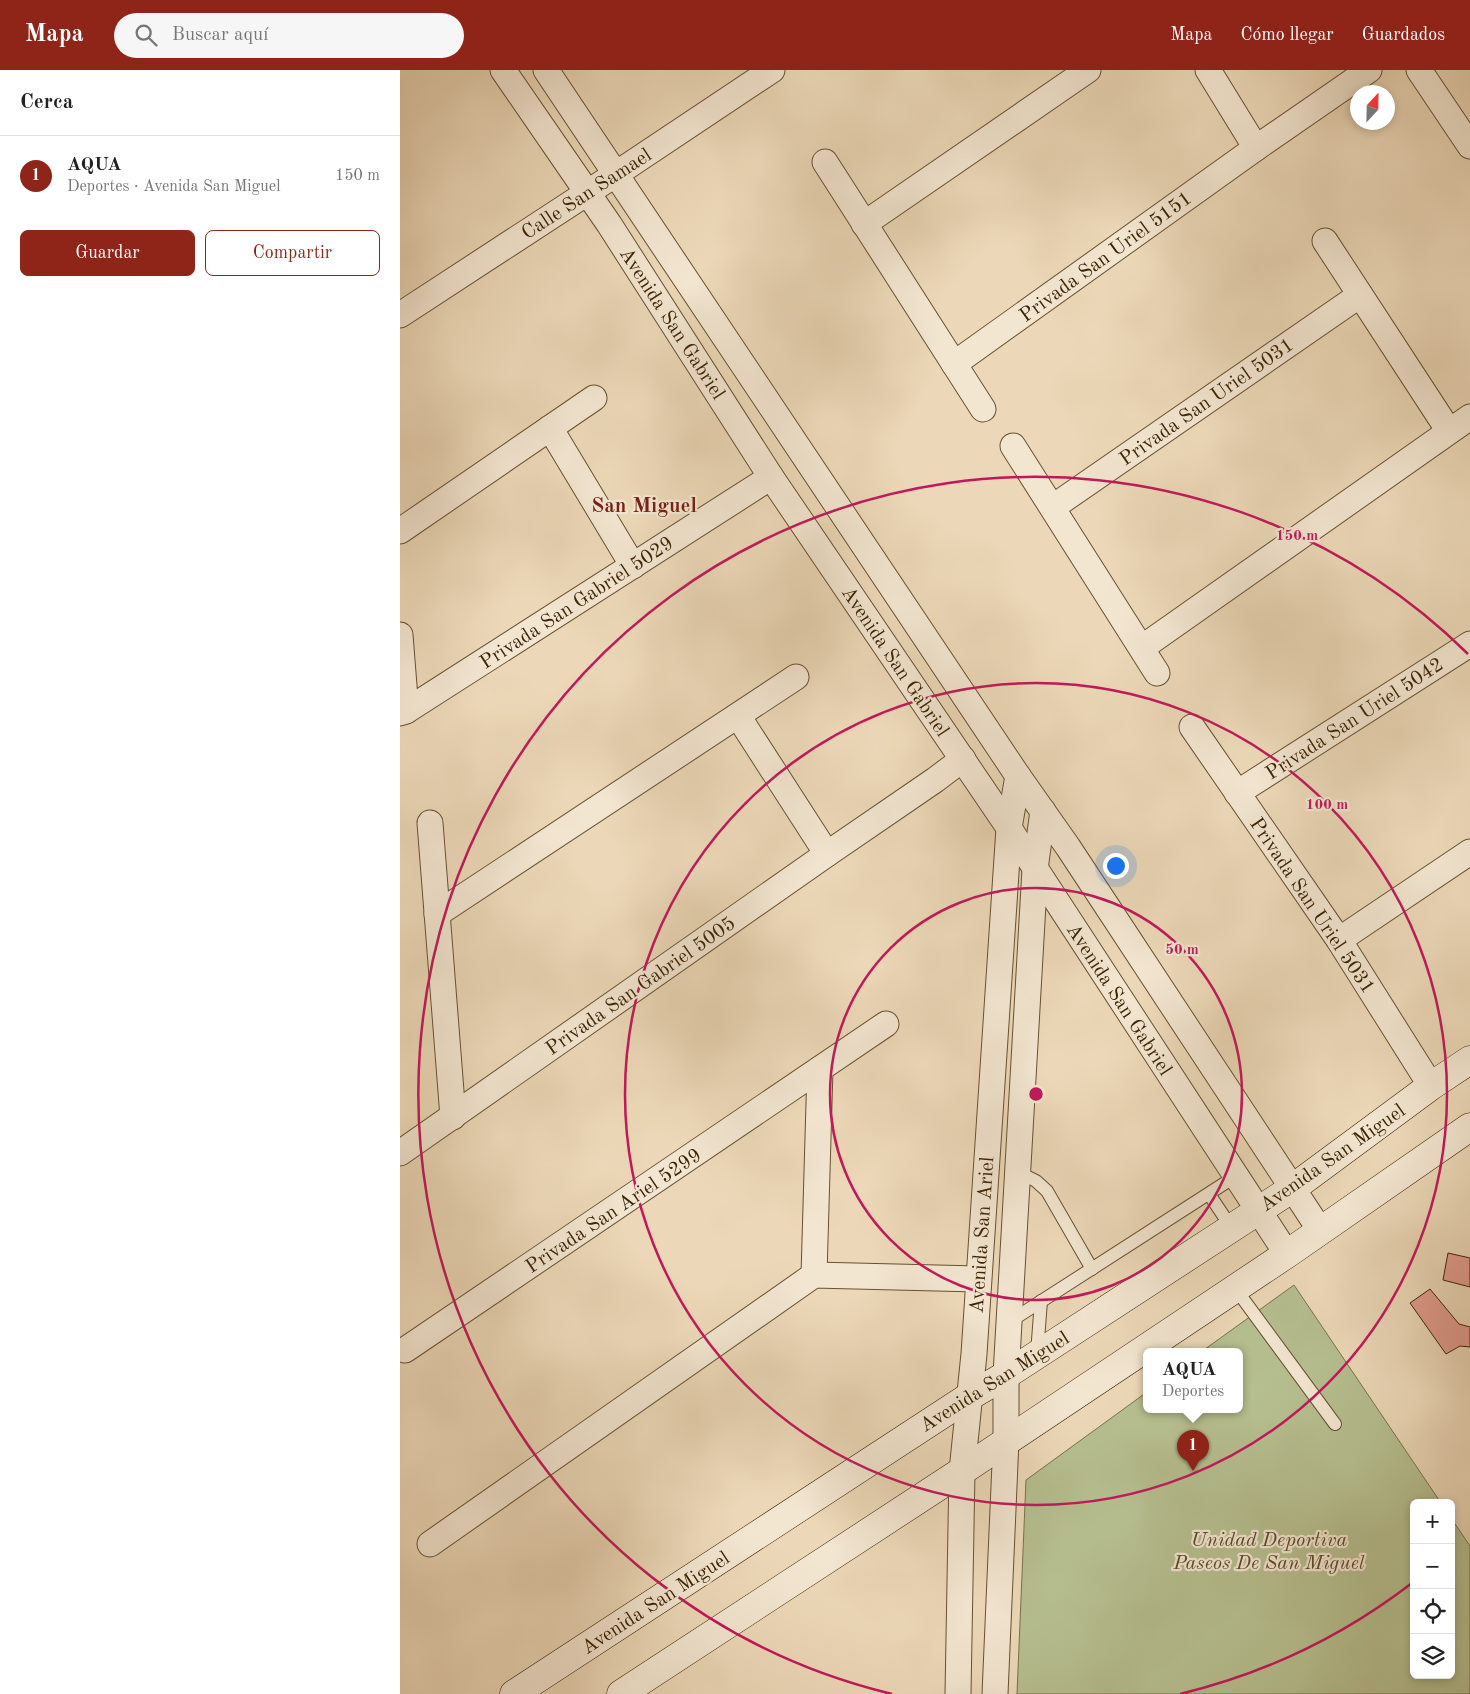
<!DOCTYPE html>
<html lang="es">
<head>
<meta charset="utf-8">
<style>
	:root { --surface:#fff; --page:#f6f6f6; --text:#222; --muted:#767676; --line:#e0e0e0; --accent:#8f2418 }
	body { margin:0; font-family:"Old Standard TT",serif; background:var(--page); color:var(--text) }
	.controls { position:absolute; right:15px; bottom:15px; display:grid; overflow:hidden; border-radius:8px; box-shadow:0 2px 8px #0003 }
	.controls button { width:45px; height:45px; display:grid; place-items:center; padding:0; border:0; border-bottom:1px solid var(--line); background:var(--surface); color:var(--text); font:25px sans-serif }
	.compass { position:absolute; left:950px; top:15px; width:45px; height:45px; border-radius:50%; background:var(--surface); box-shadow:0 2px 8px #0003; rotate:22deg }
	.you { position:absolute; left:715px; top:795px; width:18px; height:18px; margin:-12px; border:4px solid #fff; border-radius:50%; background:#1a73e8; box-shadow:0 0 0 8px #1a73e833 }
	.badge { display:grid; place-items:center; width:32px; height:32px; border-radius:50%; background:var(--accent); color:#fff; font-size:16px; font-weight:700 }
	.pin { position:absolute; translate:-50% -41px; filter:drop-shadow(0 1px 2px #0008) }
	.pin::after { content:''; position:absolute; top:26px; width:18px; height:15px; background:inherit; clip-path:polygon(0 0,100% 0,50% 100%) }
	.popup { position:absolute; left:743px; top:1278px; width:100px; height:65px; box-sizing:border-box; display:grid; place-content:center; border-radius:8px; background:var(--surface); filter:drop-shadow(0 1px 4px #0005); font-size:16px; white-space:nowrap; color:var(--muted) }
	.popup b { font-size:19px; color:var(--text) }
	.popup::after { content:''; position:absolute; left:50%; top:100%; margin-left:-10px; border:10px solid transparent; border-top-color:var(--surface) }
	.list { margin:0; padding:0; list-style:none }
	h2 { display:flex; justify-content:space-between; align-items:center; height:65px; margin:0; padding:0 20px; font-size:21px }
	h2 small { font-size:16px; font-weight:400; color:var(--muted) }
	.list li { display:grid; grid-template-columns:32px 1fr auto; gap:15px; align-items:center; box-sizing:border-box; height:80px; padding:0 20px; border-top:1px solid var(--line) }
	.list b { display:block; font-size:19px; white-space:nowrap }
	.list p { margin:0; font-size:16px; white-space:nowrap; color:var(--muted) }
	.list em { font-size:16px; font-style:normal; color:var(--muted) }
	.actions { display:flex; gap:10px; padding:15px 20px }
	.actions a { flex:1; padding:11px 0; border:1px solid var(--accent); border-radius:8px; text-align:center; font-size:18px; color:var(--accent) }
	.actions .main { background:var(--accent); color:#fff }
	.icon { flex:none; width:28px; height:28px; fill:none; stroke:currentColor; stroke-width:2; stroke-linecap:round; stroke-linejoin:round }
	.map { position:relative; flex:none; width:1070px; height:1624px; overflow:hidden }
	header { display:flex; align-items:center; gap:30px; box-sizing:border-box; height:70px; padding:0 25px; background:var(--accent); color:#fff }
	header strong { font-size:24px }
	nav { display:flex; gap:28px; margin-inline-start:auto; font-size:18px }
	.search { width:350px; height:45px; background:var(--page); display:flex; align-items:center; gap:12px; box-sizing:border-box; padding:0 18px; border-radius:28px; color:var(--muted); font-size:19px }
	main { display:flex }
	aside { flex:1; background:var(--surface) }
	.map>svg:first-child { display:block }
</style>
</head>
<body>
<header>
<strong>Mapa</strong>
<div class="search"><svg class="icon" aria-label="search" viewBox="0 0 24 24"><circle cx="10" cy="10" r="6"/><path d="M15 15l6 6"/></svg>Buscar aquí</div>
<nav><a>Mapa</a><a>Cómo llegar</a><a>Guardados</a></nav>
</header>
<main>
<aside>
<h2>Cerca<small></small></h2>
<ul class="list">
<li><span class="badge">1</span><div><b>AQUA</b><p>Deportes · Avenida San Miguel</p></div><em>150 m</em></li>
</ul>
<div class="actions"><a class="main">Guardar</a><a>Compartir</a></div>
</aside>
<div class="map">
<svg width="1070" height="1624" viewBox="0 0 1070 1624">
	<rect width="100%" height="100%" fill="#ecd8b8"/>
	<filter id="stains"><feTurbulence type="fractalNoise" baseFrequency=".004" numOctaves="4"/><feColorMatrix values="0 0 0 0 .2 0 0 0 0 .09 0 0 0 0 .02 0 0 0 .5 -.17"/></filter>
	<radialGradient id="worn" r=".72"><stop offset=".6" stop-color="#630" stop-opacity="0"/><stop offset="1" stop-color="#630" stop-opacity=".3"/></radialGradient>
	<polygon fill="#b6bf90" stroke="#78724a" points="894,1215 1041,1433 1014,1433 1014,1605 1051,1605 1051,1448 1070,1476 1070,1624 617,1624 626,1410 747,1322 747,1340 839,1340 839,1282 801,1282"/>
	<g fill="#e29c8e" stroke="#3b2405">
		<polygon points="1048,1183 1070,1188 1070,1217 1043,1210"/>
		<polygon points="1030,1219 1059,1254 1070,1257 1070,1277 1060,1276 1046,1284 1010,1233"/>
	</g>
	<g fill="none" stroke-linecap="round" stroke-linejoin="round">
		<g stroke="#675132" stroke-width="14">
			<g id="service">
				<polyline points="618,1102 636,1111 647,1121 692,1199"/>
				<polyline points="809,1124 831,1157"/>
				<polyline points="835,1218 935,1354"/>
				<polyline points="609,1252 836,1106"/>
				<polyline points="637,1283 641,1231"/>
			</g>
		</g>
		<g stroke="#675132" stroke-width="27">
			<g id="minor">
				<polyline points="103,0 209,154 371,407 609,758 887,1184"/>
				<polyline points="146,0 618,706 668,777 920,1160"/>
				<polyline points="808,0 856,78"/>
				<polyline points="1019,0 1070,76"/>
				<polyline points="425,92 583,339"/>
				<polyline points="464,154 688,0"/>
				<polyline points="925,171 1049,361"/>
				<polyline points="0,245 216,104 372,0"/>
				<polyline points="554,294 856,78 969,0"/>
				<polyline points="150,358 233,496"/>
				<polyline points="613,376 757,603"/>
				<polyline points="653,437 960,225"/>
				<polyline points="0,461 194,328"/>
				<polyline points="0,565 6,641"/>
				<polyline points="743,577 1070,347"/>
				<polyline points="0,643 6,641 371,407"/>
				<polyline points="338,646 427,784"/>
				<polyline points="792,657 939,870 1031,1016"/>
				<polyline points="837,723 1070,574"/>
				<polyline points="30,753 53,1047"/>
				<polyline points="37,844 396,607"/>
				<polyline points="939,870 1070,782"/>
				<polyline points="0,1083 427,784 535,710 563,689"/>
				<polyline points="414,1205 420,999"/>
				<polyline points="5,1280 486,954"/>
				<polyline points="30,1474 414,1205 578,1209"/>
				<polyline points="558,1624 562,1401 574,1284 609,758 618,706"/>
				<polyline points="595,1624 606,1370 606,1305 635,799 643,741"/>
			</g>
		</g>
		<g stroke="#3b2405" stroke-width="29">
			<g id="secondary">
				<polyline points="114,1624 570,1326 606,1305 893,1118 1031,1016 1070,990"/>
				<polyline points="221,1624 562,1401 887,1184 1070,1057"/>
			</g>
		</g>
		<use href="#service" stroke="#f3e6d1" stroke-width="12"/>
		<use href="#minor" stroke="#f3e6d1" stroke-width="25"/>
		<use href="#secondary" stroke="#f3e6d1" stroke-width="28"/>
	</g>
	<g fill="none" stroke="#c2185b" stroke-width="2.5">
		<circle cx="636" cy="1024" r="206"/>
		<circle cx="636" cy="1024" r="411"/>
		<path d="M1012 1513A617 617 0 0 1 780 1624M492 1624A617 617 0 1 1 1068 584"/>
	</g>
	<g text-anchor="middle" stroke-width="4.5" stroke-linejoin="round" paint-order="stroke">
		<g font-size="20" fill="#3b2405" stroke="#f3e6d1">
			<text transform="translate(186 123) rotate(-33)" y="7">Calle San Samael</text>
			<text transform="translate(705 186) rotate(-36)" y="7">Privada San Uriel 5151</text>
			<text transform="translate(273 253) rotate(57)" y="7">Avenida San Gabriel</text>
			<text transform="translate(806 331) rotate(-35)" y="7">Privada San Uriel 5031</text>
			<text transform="translate(176 532) rotate(-33)" y="7">Privada San Gabriel 5029</text>
			<text transform="translate(496 591) rotate(56)" y="7">Avenida San Gabriel</text>
			<text transform="translate(954 648) rotate(-33)" y="7">Privada San Uriel 5042</text>
			<text transform="translate(913 835) rotate(56)" y="7">Privada San Uriel 5031</text>
			<text transform="translate(240 915) rotate(-35)" y="7">Privada San Gabriel 5005</text>
			<text transform="translate(720 929) rotate(57)" y="7">Avenida San Gabriel</text>
			<text transform="translate(932 1087) rotate(-35)" y="7">Avenida San Miguel</text>
			<text transform="translate(213 1140) rotate(-34)" y="7">Privada San Ariel 5299</text>
			<text transform="translate(581 1165) rotate(-86)" y="7">Avenida San Ariel</text>
			<text transform="translate(594 1311) rotate(-32)" y="7">Avenida San Miguel</text>
			<text transform="translate(255 1532) rotate(-33)" y="7">Avenida San Miguel</text>
		</g>
		<g font-size="20" font-style="italic" fill="#5a4b28" stroke="#f3e6d1">
			<text x="869" y="1476">Unidad Deportiva<tspan x="869" dy="23">Paseos De San Miguel</tspan></text>
		</g>
		<g font-size="21" font-weight="bold" fill="#7a1f14" stroke="#f3e6d1">
			<text x="244" y="442">San Miguel</text>
		</g>
	</g>
	<circle cx="636" cy="1024" r="8" fill="#c2185b" stroke="#f3e6d1" stroke-width="2.5"/>
	<g font-size="15" text-anchor="middle" font-weight="bold" fill="#c2185b" stroke="#f3e6d1" stroke-width="4.5" stroke-linejoin="round" paint-order="stroke">
		<text x="897" y="470">150 m</text>
		<text x="927" y="739">100 m</text>
		<text x="782" y="884">50 m</text>
	</g>
	<rect width="100%" height="100%" filter="url(#stains)"/>
	<rect width="100%" height="100%" fill="url(#worn)"/>
</svg>
<div class="controls">
<button>+</button>
<button>−</button>
<button><svg class="icon" aria-label="locate" viewBox="0 0 24 24"><circle cx="12" cy="12" r="6"/><path d="M12 2v4M12 18v4M2 12h4M18 12h4"/></svg></button>
<button><svg class="icon" aria-label="layers" viewBox="0 0 24 24"><path d="M12 4l9 5-9 5-9-5zM3 14l9 5 9-5"/></svg></button>
</div>
<svg class="compass" viewBox="-18 -18 36 36"><path d="M0-13l5 13h-10z" fill="#e53935"/><path d="M0 13l5-13h-10z" fill="#767676"/></svg>
<div class="you"></div>
<div class="pin badge" style="left:793px;top:1401px">1</div>
<div class="popup"><b>AQUA</b>Deportes</div>
</div>
</main>
</body>
</html>
